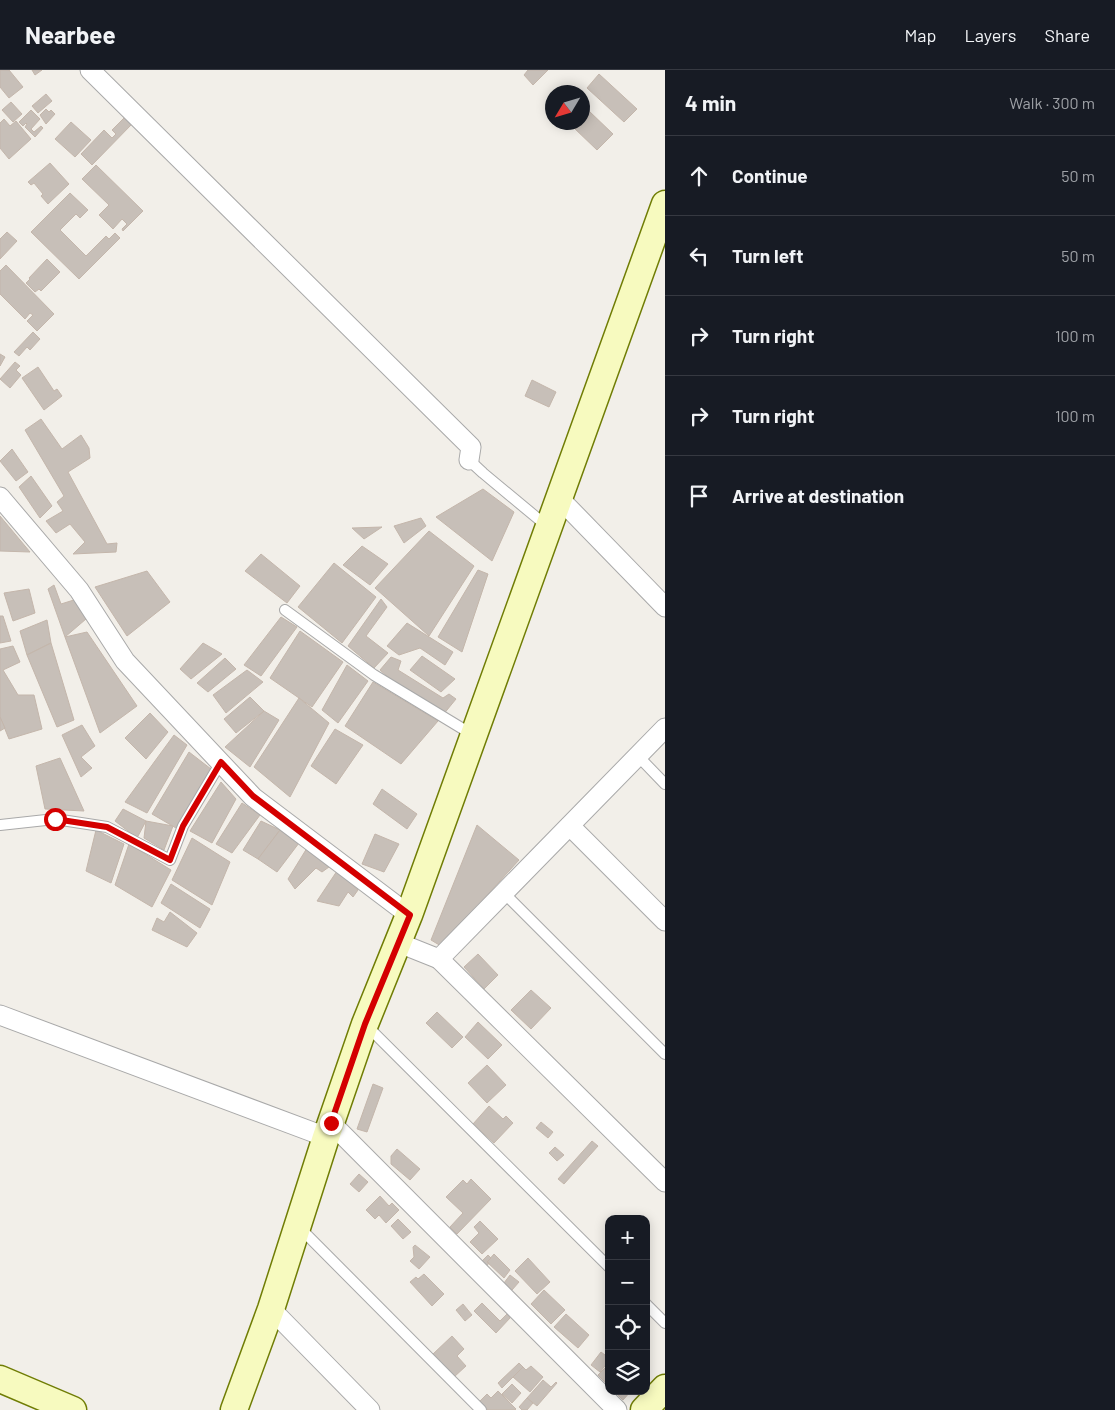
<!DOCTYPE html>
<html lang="en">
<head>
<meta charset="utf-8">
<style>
	:root { --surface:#171b24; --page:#20242c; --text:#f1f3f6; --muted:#9ea1a6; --line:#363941 }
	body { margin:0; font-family:Barlow,sans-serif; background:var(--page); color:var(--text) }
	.controls { position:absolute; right:15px; bottom:15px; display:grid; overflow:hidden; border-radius:10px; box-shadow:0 2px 12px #0003 }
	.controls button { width:45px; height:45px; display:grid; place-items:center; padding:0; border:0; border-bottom:1px solid var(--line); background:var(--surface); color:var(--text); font:25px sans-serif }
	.compass { position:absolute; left:545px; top:15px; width:45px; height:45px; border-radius:50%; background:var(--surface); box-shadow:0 2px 12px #0003; rotate:232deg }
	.stop { position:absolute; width:15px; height:15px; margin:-11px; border:4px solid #d40000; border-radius:50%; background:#fff }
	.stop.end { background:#d40000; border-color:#fff; box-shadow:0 1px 5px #0008 }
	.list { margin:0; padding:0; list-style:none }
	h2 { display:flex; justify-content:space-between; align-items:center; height:65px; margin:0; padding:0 20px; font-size:21px }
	h2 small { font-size:16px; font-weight:400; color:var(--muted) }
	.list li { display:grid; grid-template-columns:32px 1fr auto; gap:15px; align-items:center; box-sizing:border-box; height:80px; padding:0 20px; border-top:1px solid var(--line) }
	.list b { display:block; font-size:19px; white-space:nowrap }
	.list em { font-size:16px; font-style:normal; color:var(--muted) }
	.icon { flex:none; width:28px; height:28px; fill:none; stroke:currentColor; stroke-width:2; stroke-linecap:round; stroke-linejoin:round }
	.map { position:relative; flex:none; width:665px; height:1340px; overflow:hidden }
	header { display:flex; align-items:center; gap:30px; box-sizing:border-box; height:70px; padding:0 25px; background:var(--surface); border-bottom:1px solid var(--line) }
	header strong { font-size:24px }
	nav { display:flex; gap:28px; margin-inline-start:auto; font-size:18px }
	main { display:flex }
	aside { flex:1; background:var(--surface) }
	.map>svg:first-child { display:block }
</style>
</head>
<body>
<header>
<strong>Nearbee</strong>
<nav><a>Map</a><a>Layers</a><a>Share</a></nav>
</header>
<main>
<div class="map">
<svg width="665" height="1340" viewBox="0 0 665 1340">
	<rect width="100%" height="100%" fill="#f2efe9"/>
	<g fill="#c7bfb8" stroke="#c4b6ab">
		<polygon points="0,0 9,0 23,17 9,28 0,17"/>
		<polygon points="32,0 42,0 35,5"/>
		<polygon points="528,0 548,0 533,15 524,5"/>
		<polygon points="599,4 637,39 624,52 587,18"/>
		<polygon points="46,24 52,31 38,43 32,36"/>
		<polygon points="11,32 22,44 13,52 2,40"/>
		<polygon points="46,39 49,42 51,40 55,44 46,54 40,45"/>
		<polygon points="31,40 40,49 31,59 34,62 41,56 43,58 35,67 25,57 27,54 26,53 23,56 19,52"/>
		<polygon points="589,41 613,64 597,80 573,57 577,52 582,52 582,47"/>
		<polygon points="125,47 132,54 92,95 81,84 104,60 112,68 116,64 112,60"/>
		<polygon points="4,49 10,56 16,51 31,69 9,89 0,78 0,53"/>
		<polygon points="71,52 91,70 75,87 55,69"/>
		<polygon points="50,93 69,114 48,134 41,126 43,124 34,113 31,115 28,112"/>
		<polygon points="96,95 143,141 123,161 122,159 127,154 122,149 113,159 99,145 109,135 82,109"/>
		<polygon points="70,123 88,140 80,148 76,144 60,160 86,186 106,166 109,169 115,163 120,168 79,209 31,162"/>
		<polygon points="7,162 17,171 0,189 0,169"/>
		<polygon points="47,189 60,202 41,221 39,219 35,222 26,213 30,209 29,208"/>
		<polygon points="6,195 54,244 37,261 27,251 33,245 30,243 25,249 0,224 0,201"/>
		<polygon points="33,262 40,269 30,280 27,277 19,286 14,282"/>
		<polygon points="0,284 5,287 0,296"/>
		<polygon points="15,292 20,296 16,300 21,305 10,318 0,309"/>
		<polygon points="38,297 54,321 57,319 62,326 44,340 22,308"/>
		<polygon points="532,310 556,322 549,337 525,326"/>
		<polygon points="41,349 62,379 81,365 89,378 90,388 68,402 107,474 117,473 116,482 73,484 85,472 70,454 56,463 46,451 63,441 57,432 64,426 25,360"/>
		<polygon points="12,379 28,402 16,411 0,391"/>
		<polygon points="31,406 52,436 40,448 19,417"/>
		<polygon points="483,419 514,442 492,491 436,447"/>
		<polygon points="0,446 30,482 0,481"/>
		<polygon points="421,448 426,456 404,473 394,456"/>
		<polygon points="382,457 364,469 352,458"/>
		<polygon points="429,461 474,496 429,566 375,518"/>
		<polygon points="362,476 388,494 370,515 343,495"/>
		<polygon points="261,484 300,516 287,533 245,501"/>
		<polygon points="334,493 376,527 342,573 298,537"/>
		<polygon points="478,500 488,504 462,582 438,567"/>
		<polygon points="147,501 170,532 127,566 95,517"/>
		<polygon points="54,515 61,534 77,529 86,549 65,567 48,519"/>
		<polygon points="29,519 35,543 13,551 4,523"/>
		<polygon points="381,529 387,537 366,566 388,583 374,598 348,576"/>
		<polygon points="0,546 3,546 11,571 0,573"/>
		<polygon points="281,547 297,557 261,606 244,595"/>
		<polygon points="47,550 51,573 27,585 20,561"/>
		<polygon points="407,553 453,582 445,595 420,578 399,585 387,576"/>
		<polygon points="300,561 343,592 312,637 270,608"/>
		<polygon points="87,562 137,636 100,663 65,567"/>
		<polygon points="51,573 74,650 57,657 27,585"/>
		<polygon points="203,573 222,584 191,609 180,599"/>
		<polygon points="13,576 20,592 3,600 18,625 34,625 42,659 9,669 0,647 0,579"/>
		<polygon points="422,586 455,609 441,622 410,600"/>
		<polygon points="391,587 401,591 398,600 443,628 449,624 456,629 438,651 380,600"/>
		<polygon points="225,588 236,599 208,622 197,613"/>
		<polygon points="347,595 368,611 338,653 322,640"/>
		<polygon points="247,600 263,612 226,643 213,625"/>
		<polygon points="373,612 438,651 401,694 345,656"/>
		<polygon points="250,627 264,641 236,663 224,649"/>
		<polygon points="299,628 329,653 290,727 254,697"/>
		<polygon points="264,641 279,650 250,697 225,677"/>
		<polygon points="150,643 168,662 146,689 125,668"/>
		<polygon points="0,647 5,658 0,661"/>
		<polygon points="82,655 95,676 81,687 92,698 81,707 62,665"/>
		<polygon points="335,659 363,675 336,714 311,696"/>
		<polygon points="174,665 187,675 147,743 125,732"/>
		<polygon points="189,682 211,699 176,758 152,744"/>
		<polygon points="60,688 84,741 45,739 36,696"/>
		<polygon points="221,712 236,729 212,773 190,761"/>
		<polygon points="382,719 417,744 407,759 373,734"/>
		<polygon points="242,733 260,745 232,783 216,774"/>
		<polygon points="123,739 146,751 137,768 115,751"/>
		<polygon points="146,751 173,756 164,780 144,768"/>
		<polygon points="261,751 280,760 258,789 243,780"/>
		<polygon points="477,755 519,790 441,876 431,870"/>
		<polygon points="96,760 124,774 111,813 86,801"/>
		<polygon points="280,760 299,773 277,802 258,789"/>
		<polygon points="375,764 399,774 384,802 362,794"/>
		<polygon points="192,768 230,792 212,835 172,810"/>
		<polygon points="129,774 171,800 152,837 115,815"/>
		<polygon points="307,778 329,797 322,802 316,798 295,819 288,809"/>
		<polygon points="337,801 358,820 353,827 348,822 339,836 317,831"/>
		<polygon points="171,814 210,839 200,858 161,833"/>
		<polygon points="170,842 197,863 187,877 152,860 157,848 164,852"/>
		<polygon points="478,884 498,905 484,919 464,897"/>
		<polygon points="531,920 551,938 531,959 511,940"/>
		<polygon points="437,942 463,967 452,978 426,953"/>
		<polygon points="478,952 502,975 488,989 465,967"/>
		<polygon points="487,995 506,1015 487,1033 468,1013"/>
		<polygon points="373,1014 383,1018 367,1062 357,1059"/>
		<polygon points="489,1036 503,1049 506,1046 513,1053 494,1073 473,1054"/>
		<polygon points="541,1052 553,1062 548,1068 536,1058"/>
		<polygon points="592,1071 598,1076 564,1114 558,1109"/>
		<polygon points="555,1077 564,1085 557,1091 549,1083"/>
		<polygon points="397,1079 420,1099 410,1110 391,1094 391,1086"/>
		<polygon points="359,1104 368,1112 359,1122 350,1114"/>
		<polygon points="471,1109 491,1129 457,1164 450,1157 463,1143 446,1127 463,1110 467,1114"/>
		<polygon points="380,1126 389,1136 392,1133 399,1140 386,1153 379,1145 375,1149 366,1140"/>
		<polygon points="398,1149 411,1162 403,1169 391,1156"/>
		<polygon points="480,1151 498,1169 482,1184 470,1172 479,1163 474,1157"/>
		<polygon points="415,1175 430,1187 419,1199 410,1191 414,1187 413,1177"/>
		<polygon points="494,1184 510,1200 504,1208 487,1192"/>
		<polygon points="488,1185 491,1188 487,1192 489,1193 486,1197 481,1192"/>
		<polygon points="528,1188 550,1212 537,1224 515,1201"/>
		<polygon points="424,1204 444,1224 432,1236 410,1212 416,1207 418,1209"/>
		<polygon points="510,1205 519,1212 512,1220 504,1213"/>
		<polygon points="544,1220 565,1240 551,1254 531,1234"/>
		<polygon points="482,1233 500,1251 507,1244 510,1248 496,1263 474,1241"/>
		<polygon points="463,1234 472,1245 465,1251 456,1240"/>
		<polygon points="566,1244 589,1265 578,1278 554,1257"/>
		<polygon points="452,1266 464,1279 457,1286 466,1296 454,1307 433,1284"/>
		<polygon points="601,1282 609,1288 609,1291 600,1302 591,1295"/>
		<polygon points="519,1293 523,1297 502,1318 498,1313"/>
		<polygon points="608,1295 609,1296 609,1316 598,1305"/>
		<polygon points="531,1296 543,1307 530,1322 513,1307 523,1297 526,1300"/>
		<polygon points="543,1310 551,1317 556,1312 557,1313 537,1336 527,1328"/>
		<polygon points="512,1314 521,1323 512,1333 502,1324"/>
		<polygon points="498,1321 516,1339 515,1340 488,1340 480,1331 487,1324 491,1328"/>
		<polygon points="614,1321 631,1321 623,1330"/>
		<polygon points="527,1328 533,1333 527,1340 522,1340 519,1337"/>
	</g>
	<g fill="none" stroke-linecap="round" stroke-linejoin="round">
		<g stroke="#a9a9a9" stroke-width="12">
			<g id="lane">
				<polyline points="469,390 483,403 548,457"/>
				<polyline points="285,540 374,605 473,665"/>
				<polyline points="638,686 665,714"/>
				<polyline points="0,755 55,749 107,757 170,790 183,756 221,692"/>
				<polyline points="503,822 665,984"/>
				<polyline points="367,956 609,1197"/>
				<polyline points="300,1158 481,1340"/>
				<polyline points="646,1234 665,1253"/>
			</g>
		</g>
		<g stroke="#a9a9a9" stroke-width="21">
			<g id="street">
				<polyline points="90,0 471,377 469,390"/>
				<polyline points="0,427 79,520 125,591 253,727 409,845"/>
				<polyline points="560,429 665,537"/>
				<polyline points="570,756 665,851"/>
				<polyline points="399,873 439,889 665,658"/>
				<polyline points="439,889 665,1112"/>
				<polyline points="0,945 326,1067"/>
				<polyline points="331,1053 617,1340"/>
				<polyline points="271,1239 370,1340"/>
			</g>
		</g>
		<g stroke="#707d05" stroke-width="29">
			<g id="secondary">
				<polyline points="0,1309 73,1340"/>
				<polyline points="234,1340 271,1239 326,1067 365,954 409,845 665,134"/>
				<polyline points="644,1340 665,1318"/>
			</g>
		</g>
		<use href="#lane" stroke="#fff" stroke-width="10"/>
		<use href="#street" stroke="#fff" stroke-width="19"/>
		<use href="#secondary" stroke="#f7fabf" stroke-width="26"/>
	</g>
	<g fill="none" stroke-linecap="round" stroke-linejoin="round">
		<polyline stroke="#d40000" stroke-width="6" points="55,749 107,757 170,790 183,756 221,692 253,726 410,845 365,954 331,1053"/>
	</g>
</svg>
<div class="controls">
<button>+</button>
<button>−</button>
<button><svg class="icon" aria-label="locate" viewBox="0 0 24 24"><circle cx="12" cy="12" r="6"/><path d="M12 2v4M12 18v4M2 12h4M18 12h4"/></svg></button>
<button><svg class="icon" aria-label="layers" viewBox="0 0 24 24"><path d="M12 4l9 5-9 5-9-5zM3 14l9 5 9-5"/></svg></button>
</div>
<svg class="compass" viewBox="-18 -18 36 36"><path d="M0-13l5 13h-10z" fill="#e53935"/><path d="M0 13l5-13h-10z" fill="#9ea1a6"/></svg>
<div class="stop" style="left:55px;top:749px"></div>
<div class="stop end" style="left:331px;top:1053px"></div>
</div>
<aside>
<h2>4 min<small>Walk · 300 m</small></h2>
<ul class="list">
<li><svg class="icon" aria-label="ahead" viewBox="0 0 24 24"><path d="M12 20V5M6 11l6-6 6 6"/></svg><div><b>Continue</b></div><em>50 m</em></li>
<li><svg class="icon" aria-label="left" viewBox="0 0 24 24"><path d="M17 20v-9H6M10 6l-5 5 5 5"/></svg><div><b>Turn left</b></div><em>50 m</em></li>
<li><svg class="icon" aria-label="right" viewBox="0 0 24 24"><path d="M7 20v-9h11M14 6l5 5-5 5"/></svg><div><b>Turn right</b></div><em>100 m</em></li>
<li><svg class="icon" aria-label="right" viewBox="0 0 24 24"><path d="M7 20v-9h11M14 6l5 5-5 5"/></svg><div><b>Turn right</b></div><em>100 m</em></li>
<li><svg class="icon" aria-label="arrive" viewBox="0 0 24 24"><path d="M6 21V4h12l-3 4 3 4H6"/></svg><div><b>Arrive at destination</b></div></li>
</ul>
</aside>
</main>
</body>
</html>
